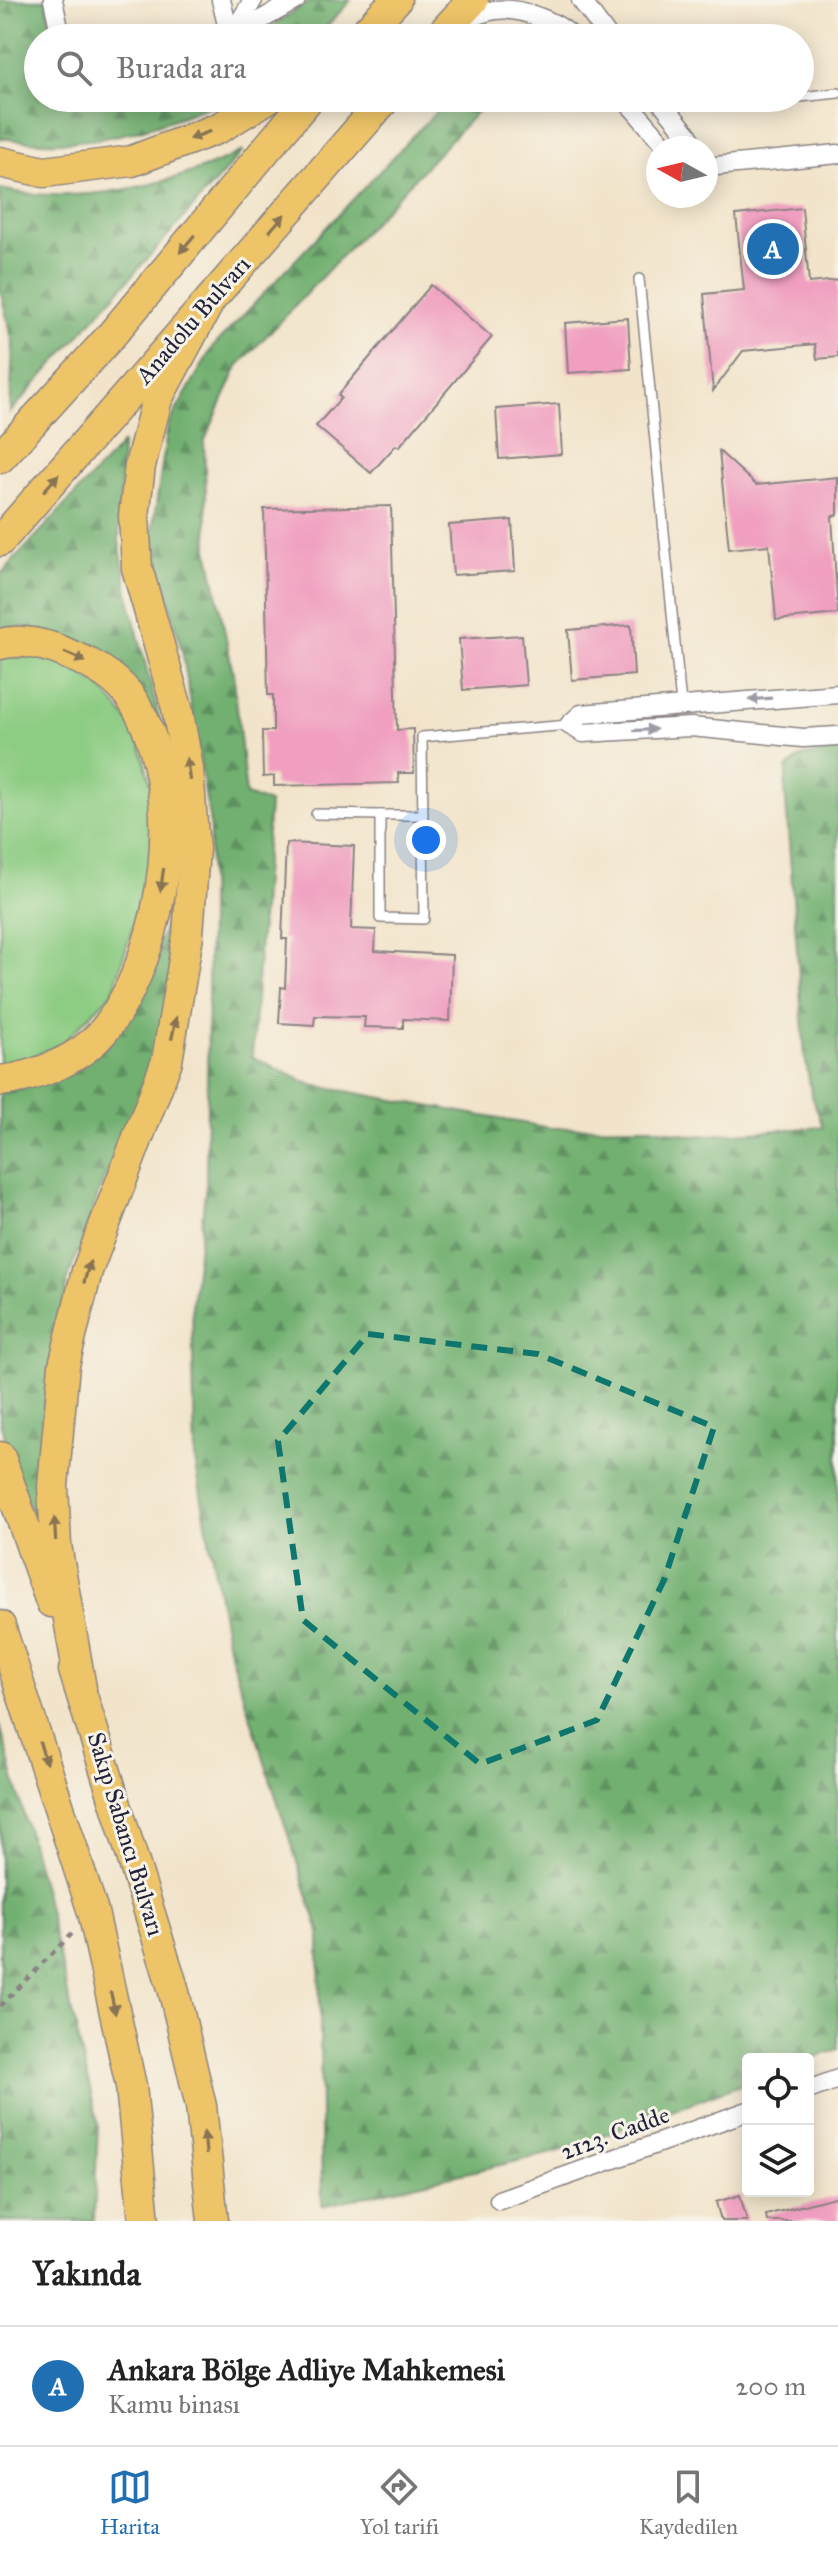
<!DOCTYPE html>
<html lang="tr">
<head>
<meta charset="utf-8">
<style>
	:root { --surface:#fff; --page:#f2f2f2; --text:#222; --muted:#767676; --line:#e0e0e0; --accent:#1f6fb2 }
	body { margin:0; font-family:"IM FELL Great Primer",serif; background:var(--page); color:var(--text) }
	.controls { position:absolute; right:24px; bottom:24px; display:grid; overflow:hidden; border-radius:8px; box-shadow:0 4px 20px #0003 }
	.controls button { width:72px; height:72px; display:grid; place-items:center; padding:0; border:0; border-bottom:2px solid var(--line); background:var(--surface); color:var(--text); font:40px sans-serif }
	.compass { position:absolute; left:646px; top:136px; width:72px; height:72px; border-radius:50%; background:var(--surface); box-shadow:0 4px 20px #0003; rotate:278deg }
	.you { position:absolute; left:426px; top:840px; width:28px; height:28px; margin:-20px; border:6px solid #fff; border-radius:50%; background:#1a73e8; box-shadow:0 0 0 12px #1a73e833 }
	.badge { display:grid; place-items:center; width:52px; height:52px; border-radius:50%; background:var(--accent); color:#fff; font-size:26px; font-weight:700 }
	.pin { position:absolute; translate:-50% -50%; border:4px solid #fff; box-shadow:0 2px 8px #0006 }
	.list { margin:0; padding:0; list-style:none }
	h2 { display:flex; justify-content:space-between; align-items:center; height:104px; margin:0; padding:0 32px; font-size:34px }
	h2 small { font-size:26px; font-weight:400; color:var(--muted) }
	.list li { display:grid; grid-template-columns:52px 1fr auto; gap:24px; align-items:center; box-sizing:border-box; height:120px; padding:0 32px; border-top:2px solid var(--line) }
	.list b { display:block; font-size:30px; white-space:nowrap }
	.list p { margin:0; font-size:26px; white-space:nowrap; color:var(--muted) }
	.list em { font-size:26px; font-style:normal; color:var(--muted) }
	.icon { flex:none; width:44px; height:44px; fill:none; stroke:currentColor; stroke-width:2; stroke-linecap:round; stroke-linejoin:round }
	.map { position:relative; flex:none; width:838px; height:2221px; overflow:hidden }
	.search { position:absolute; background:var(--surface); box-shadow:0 4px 20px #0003; left:24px; right:24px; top:24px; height:88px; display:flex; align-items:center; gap:20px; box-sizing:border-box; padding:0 28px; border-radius:44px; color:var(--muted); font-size:30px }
	.sheet { height:224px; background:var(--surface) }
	nav { display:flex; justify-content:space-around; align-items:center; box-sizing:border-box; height:112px; border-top:2px solid var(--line); background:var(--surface); font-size:22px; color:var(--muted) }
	nav a { display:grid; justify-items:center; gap:4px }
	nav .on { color:var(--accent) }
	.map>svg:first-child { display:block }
</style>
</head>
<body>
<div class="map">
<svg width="838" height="2221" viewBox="0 0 838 2221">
	<defs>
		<pattern id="forest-firs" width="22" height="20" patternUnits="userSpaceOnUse" patternTransform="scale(2)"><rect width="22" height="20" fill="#72b071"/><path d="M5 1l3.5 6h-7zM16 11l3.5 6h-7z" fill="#5d8f5e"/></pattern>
	</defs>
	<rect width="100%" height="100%" fill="#f7f3e8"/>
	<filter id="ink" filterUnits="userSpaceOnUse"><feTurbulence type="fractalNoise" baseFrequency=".0125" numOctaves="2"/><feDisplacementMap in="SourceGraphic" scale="16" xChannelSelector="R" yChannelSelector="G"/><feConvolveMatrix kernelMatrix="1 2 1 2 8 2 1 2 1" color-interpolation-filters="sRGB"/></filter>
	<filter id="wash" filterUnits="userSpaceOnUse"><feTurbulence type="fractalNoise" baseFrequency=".006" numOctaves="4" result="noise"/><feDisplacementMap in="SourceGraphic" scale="32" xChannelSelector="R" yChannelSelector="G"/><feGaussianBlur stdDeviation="1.8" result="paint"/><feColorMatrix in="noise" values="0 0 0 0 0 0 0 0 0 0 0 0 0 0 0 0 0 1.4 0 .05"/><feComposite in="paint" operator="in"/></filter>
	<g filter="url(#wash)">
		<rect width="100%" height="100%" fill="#f2e4cb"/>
		<g fill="url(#forest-firs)" stroke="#4a6956" stroke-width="2">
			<path d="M 0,0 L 46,0 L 54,38 L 38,38 L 38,98 L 230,98 C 148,130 90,152 0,138 Z"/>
			<polygon points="319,0 351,0 316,38 254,38 307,3"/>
			<polygon points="532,29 549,35 546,38 507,38 513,31"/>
			<polygon points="449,98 490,98 238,366 204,442 208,549 234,678 246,795 269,803 252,1057 312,1085 550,1128 650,1127 693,1136 823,1127 812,1096 805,1057 785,790 787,768 801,757 838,750 838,2049 808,2060 748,2059 748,2082 557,2152 322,2206 319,1931 228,1647 195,1460 192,1304 206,1185 210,824 183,655 152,533 168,425 212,348"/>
			<path d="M 243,151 L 10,413 L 13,343 L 0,289 L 0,189 C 79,206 172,186 243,151 Z"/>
			<polygon points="122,444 119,541 130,603 178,792 184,896 173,982 148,1080 102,1184 67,1282 43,1414 34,1521 0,1423 0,1091 27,1088 148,977 174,896 170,801 141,690 99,647 29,628 0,627 0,575"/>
			<polygon points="0,1725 45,1896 98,2123 94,2221 0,2221"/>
		</g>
		<polygon fill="#8dcc83" stroke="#58775f" stroke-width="2" points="50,655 100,686 137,732 153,793 152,863 113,992 62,1044 12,1065 0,1064 0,658"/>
		<g id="blocks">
			<g fill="#f09fc0">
				<polygon points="802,208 809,283 838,280 838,357 817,359 815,344 743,351 713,391 704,294 744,290 736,215"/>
				<polygon points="431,285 492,337 399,447 396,445 371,473 316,426 341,398 338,395"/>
				<polygon points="628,318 631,369 568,373 565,323"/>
				<polygon points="559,404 562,454 499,459 496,409"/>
				<polygon points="719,451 756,485 838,477 838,515 832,516 838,614 776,620 769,545 729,549"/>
				<polygon points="391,506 397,730 413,729 414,773 398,773 399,783 274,786 274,776 263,777 262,731 273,731 273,695 268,695 264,509"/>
				<polygon points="512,520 515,571 453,575 449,525"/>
				<polygon points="631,625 634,675 572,680 568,630"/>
				<polygon points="522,635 526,685 463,690 459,639"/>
				<polygon points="286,843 354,846 351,929 376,930 375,951 452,955 450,1021 403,1019 403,1028 364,1027 365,1017 315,1016 314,1025 279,1023 281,987 285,988 287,939 282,939"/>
				<polygon points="740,2195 747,2221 721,2221 716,2202"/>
				<polygon points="838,2196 838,2221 767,2221 766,2215"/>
			</g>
		</g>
	</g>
	<g filter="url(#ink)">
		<use href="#blocks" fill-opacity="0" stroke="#8a8383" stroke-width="2"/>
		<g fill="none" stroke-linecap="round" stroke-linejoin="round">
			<g stroke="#8a8383" stroke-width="12">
				<g id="service">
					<polyline points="800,97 838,93"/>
					<polyline points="752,103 794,98"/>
					<polyline points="639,279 681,704"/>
					<polyline points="316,814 380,815"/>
					<polyline points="421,815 380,815 380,918 424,919 422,737 569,725"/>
				</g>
			</g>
			<g stroke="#8a8383" stroke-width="21">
				<g id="minor">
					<polyline points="53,0 61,38"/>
					<polyline points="221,0 230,37"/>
					<polyline points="581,0 609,38"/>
					<path d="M 459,22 C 470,18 484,11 496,10 C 518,7 558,21 573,38"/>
					<polyline points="234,31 253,0"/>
					<polyline points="229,38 296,0"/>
					<polyline points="624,98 667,148"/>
					<polyline points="658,98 689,136 687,148"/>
					<polyline points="706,167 838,154"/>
					<polyline points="838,694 581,714 569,725 583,733 691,727 803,738 838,736"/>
					<polyline points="808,2090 838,2079"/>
					<polyline points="499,2200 748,2111"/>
				</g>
			</g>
			<g stroke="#8a8383" stroke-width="33">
				<g id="primary">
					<polyline points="360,38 396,0"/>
					<polyline points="438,38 473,0"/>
					<polyline points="0,162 44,172 132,161 219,128 268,98"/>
					<polyline points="0,458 109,338 309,98"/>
					<polyline points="0,541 386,98"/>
					<path d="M 0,644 C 22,638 49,645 70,655 C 93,664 119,679 133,701 C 189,787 167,948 106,1028 C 82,1059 37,1077 0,1081"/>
					<polyline points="0,1457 51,1602"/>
					<polyline points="0,1626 93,1912 131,2086 144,2221"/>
					<polyline points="74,1670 173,1988 201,2106 213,2221"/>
					<polyline points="81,1688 56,1545 53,1486 64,1365 87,1271 167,1061 188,935 194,849 188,769 177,708 137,568 134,516 140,466 157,399 209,302"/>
				</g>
			</g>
			<polyline stroke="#8a8383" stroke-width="4" stroke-dasharray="6 6" stroke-linecap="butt" points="0,2006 72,1934"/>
			<use href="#service" stroke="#fff" stroke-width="9"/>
			<use href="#minor" stroke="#fff" stroke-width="18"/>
			<use href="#primary" stroke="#eec469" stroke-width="30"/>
		</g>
		<defs><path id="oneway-solid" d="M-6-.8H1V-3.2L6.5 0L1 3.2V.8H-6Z" transform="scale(2)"/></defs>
		<g fill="#887352">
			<use href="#oneway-solid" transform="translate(200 135) rotate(160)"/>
			<use href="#oneway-solid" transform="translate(277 223) rotate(-49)"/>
			<use href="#oneway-solid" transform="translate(187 244) rotate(130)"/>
			<use href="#oneway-solid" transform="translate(51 483) rotate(-49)"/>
			<use href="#oneway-solid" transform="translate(75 657) rotate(24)"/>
			<use href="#oneway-solid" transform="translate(188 769) rotate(-98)"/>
			<use href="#oneway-solid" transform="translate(162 880) rotate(98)"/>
			<use href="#oneway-solid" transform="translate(174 1028) rotate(-78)"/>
			<use href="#oneway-solid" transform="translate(87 1272) rotate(-74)"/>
			<use href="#oneway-solid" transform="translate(55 1529) rotate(-93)"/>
			<use href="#oneway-solid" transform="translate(43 1753) rotate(73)"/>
			<use href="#oneway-solid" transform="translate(113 2003) rotate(78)"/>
			<use href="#oneway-solid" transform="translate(205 2143) rotate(-96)"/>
		</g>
		<g fill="#9c9ca7">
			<use href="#oneway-solid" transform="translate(760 699) rotate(176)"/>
			<use href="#oneway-solid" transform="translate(645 730) rotate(-3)"/>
		</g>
	</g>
	<path fill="none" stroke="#0f766e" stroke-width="6" stroke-dasharray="16 10" stroke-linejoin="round" d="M 368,1334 L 538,1354 L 714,1427 L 664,1580 L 597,1720 L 480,1764 L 303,1620 L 278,1441 Z"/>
	<g text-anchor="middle" stroke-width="6" stroke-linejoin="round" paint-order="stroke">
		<g font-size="24" fill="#22223b" stroke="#f7f3e8">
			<text transform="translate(193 320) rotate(-49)" y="8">Anadolu Bulvarı</text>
			<text transform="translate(126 1834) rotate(73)" y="8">Sakıp Sabancı Bulvarı</text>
			<text transform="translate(615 2133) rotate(-20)" y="8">2123. Cadde</text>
		</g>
	</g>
</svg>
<div class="controls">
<button><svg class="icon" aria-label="locate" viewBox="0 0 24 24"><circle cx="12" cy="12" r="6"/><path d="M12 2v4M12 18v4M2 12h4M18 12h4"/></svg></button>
<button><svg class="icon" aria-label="layers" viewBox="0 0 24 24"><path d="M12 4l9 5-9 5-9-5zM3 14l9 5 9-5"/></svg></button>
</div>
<svg class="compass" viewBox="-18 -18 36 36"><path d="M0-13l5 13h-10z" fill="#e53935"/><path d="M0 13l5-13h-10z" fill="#767676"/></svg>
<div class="you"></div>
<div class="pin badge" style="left:773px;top:249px">A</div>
<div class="search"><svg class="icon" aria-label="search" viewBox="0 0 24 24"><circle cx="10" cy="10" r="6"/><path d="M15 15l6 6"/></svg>Burada ara</div>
</div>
<section class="sheet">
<h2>Yakında<small></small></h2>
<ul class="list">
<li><span class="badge">A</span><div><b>Ankara Bölge Adliye Mahkemesi</b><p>Kamu binası</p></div><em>200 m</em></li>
</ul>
</section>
<nav>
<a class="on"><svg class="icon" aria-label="map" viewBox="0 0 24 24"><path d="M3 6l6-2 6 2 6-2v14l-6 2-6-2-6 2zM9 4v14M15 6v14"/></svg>Harita</a>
<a><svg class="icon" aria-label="directions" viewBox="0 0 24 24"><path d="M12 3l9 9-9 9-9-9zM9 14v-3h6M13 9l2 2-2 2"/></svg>Yol tarifi</a>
<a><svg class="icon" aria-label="saved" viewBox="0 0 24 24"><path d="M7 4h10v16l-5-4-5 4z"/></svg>Kaydedilen</a>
</nav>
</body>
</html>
